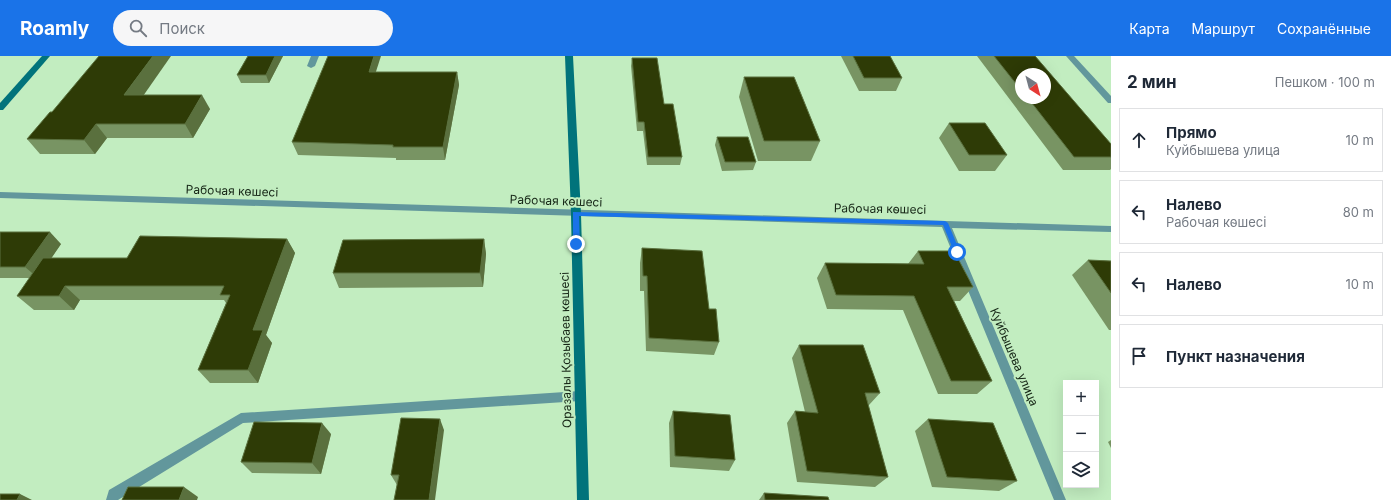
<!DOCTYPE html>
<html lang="ru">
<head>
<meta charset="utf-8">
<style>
	:root { --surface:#fff; --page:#f6f6f7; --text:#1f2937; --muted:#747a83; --line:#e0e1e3; --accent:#1a73e8 }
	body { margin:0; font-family:Inter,sans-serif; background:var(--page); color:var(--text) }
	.controls { position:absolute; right:12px; bottom:12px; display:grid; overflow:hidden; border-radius:0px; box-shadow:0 4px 16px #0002 }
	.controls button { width:36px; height:36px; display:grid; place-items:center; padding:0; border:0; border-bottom:1px solid var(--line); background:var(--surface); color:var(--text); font:20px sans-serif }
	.compass { position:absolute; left:1015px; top:12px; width:36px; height:36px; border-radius:50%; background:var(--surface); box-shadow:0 4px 16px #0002; rotate:144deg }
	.stop { position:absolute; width:12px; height:12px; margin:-9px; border:3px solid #1a73e8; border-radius:50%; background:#fff }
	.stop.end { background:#1a73e8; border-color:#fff; box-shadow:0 1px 4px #0008 }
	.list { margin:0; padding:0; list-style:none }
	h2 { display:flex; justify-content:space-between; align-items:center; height:52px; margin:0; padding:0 16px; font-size:17px }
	h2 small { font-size:13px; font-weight:400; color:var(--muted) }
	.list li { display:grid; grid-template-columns:26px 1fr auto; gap:12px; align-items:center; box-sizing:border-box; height:64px; margin:0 8px 8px; padding:0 8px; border:1px solid var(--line); border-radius:0px }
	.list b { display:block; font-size:15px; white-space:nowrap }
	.list p { margin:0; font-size:13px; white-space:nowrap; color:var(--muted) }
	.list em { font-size:13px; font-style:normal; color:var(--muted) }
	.icon { flex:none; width:22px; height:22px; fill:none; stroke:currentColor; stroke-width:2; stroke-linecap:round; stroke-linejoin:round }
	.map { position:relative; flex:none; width:1111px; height:444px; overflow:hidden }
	header { display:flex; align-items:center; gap:24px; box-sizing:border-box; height:56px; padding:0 20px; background:var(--accent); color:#fff }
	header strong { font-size:19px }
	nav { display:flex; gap:22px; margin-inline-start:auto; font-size:14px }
	.search { width:280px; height:36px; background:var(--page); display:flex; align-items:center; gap:10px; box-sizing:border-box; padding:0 14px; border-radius:22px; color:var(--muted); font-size:15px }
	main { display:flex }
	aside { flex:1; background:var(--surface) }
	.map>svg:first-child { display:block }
</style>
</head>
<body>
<header>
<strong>Roamly</strong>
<div class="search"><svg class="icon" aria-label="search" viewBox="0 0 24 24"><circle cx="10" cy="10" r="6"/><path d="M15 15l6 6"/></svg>Поиск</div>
<nav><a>Карта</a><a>Маршрут</a><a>Сохранённые</a></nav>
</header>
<main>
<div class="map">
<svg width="1111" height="444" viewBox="0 0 1111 444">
	<rect width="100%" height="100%" fill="#c2edc0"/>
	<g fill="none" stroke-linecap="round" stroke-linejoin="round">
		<g fill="#62979c" fill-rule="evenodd">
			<polygon points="311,0 319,0 315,10 311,12 307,10"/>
			<polygon points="580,335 584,336 586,340 584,344 580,345 243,367 118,444 106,444 109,434 241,357"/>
		</g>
		<g fill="#62979c" fill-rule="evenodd">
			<polygon points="1066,0 1074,0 1111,40 1111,47 1108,47"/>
			<polygon points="0,136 1111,170 1111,176 952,172 1066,444 1054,444 942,171 0,142"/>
		</g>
		<g fill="#01737b" fill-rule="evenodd">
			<polygon points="42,0 50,0 3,54 0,54 0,47"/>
			<polygon points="565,0 573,0 581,158 589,444 577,444 571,158"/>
		</g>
	</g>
	<g fill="#789463" fill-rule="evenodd">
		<polygon points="248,0 283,0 269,27 241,27 237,19"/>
		<polygon points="841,0 890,0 902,22 896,35 859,35"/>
		<path d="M 977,0 L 1035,0 L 1111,88 L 1111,113 L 1110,114 L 1063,114 ZM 1021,18 L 1045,42 L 1021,42 Z"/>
		<polygon points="632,2 664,48 682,101 680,109 647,109 643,75 637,75 631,10"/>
		<polygon points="376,16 457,16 459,29 445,104 396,104 396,102 298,99 292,86"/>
		<polygon points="744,21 820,85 811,105 758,105 739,41"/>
		<polygon points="144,39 210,53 193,82 107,82 95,98 40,98 27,83 52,56"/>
		<polygon points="949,67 1007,99 995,115 959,115 939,82"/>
		<polygon points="717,81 756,106 753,114 722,115 715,89"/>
		<polygon points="0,176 61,188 51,202 127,202 287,183 295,197 266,279 272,287 258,327 210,327 198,314 226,247 224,244 80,244 74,254 34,254 17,240 30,222 0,222"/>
		<polygon points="484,183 486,198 483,231 339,232 333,217"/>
		<polygon points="642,192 709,253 719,286 714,299 646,295 644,235 640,235 640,207"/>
		<polygon points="918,195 973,231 960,245 954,245 992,325 977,338 938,338 903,254 827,253 817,222 825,207 908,208"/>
		<polygon points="1088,204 1111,205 1111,274 1109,274 1072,219"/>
		<polygon points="799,289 880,337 869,349 868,349 888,421 875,431 797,426 787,367 795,355 805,356 792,302"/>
		<polygon points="673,355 735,404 729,415 670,411 669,367"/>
		<polygon points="928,363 1017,425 999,435 932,431 915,375"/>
		<polygon points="444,374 397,429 391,419"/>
		<polygon points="331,378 321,418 252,417 241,406"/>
		<polygon points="1111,384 1111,392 1108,386"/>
		<polygon points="764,437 829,444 759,444"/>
	</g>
	<g fill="#5a703e">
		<polygon points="153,0 171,0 134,53 124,39"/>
		<polygon points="275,0 283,0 269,27 266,19"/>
		<polygon points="374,0 381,0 372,28 369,16"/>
		<polygon points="457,16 459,29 445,104 443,91"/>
		<polygon points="202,39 210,53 193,82 185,68"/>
		<polygon points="96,68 107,82 95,98 84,84"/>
		<polygon points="50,176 61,188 38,222 25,211"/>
		<polygon points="287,183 295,197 266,279 272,287 258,327 248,314 253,274"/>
		<polygon points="484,183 486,198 483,231 480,217"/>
		<polygon points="65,230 80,244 74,254 59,240"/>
		<polygon points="440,363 444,374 435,444 429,444"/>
		<polygon points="322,367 331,378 321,418 312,407"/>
		<polygon points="184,431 198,441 197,444 179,444"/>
		<polygon points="20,438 32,444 17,444"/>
	</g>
	<g fill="#2e3b06" stroke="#5a703e">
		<polygon points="99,0 153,0 124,39 202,39 185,68 96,68 84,84 27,83 50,56 52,56"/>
		<polygon points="248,0 275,0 266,19 237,19"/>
		<polygon points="328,0 374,0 369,16 457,16 443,91 393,91 393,89 292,86"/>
		<polygon points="853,0 890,0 902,22 864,22"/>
		<polygon points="994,0 1035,0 1111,88 1111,101 1074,101 1028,42 1045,42 1045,18 1021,18 1021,34"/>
		<polygon points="632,2 657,2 664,48 673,48 682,101 648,101 644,66 638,66"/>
		<polygon points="744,21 794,21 820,85 764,85"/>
		<polygon points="949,67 985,67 1007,99 969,99"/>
		<polygon points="717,81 748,81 756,106 725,106"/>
		<polygon points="0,176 50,176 25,211 0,211"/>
		<polygon points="140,180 287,183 253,274 263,274 248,314 198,314 230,239 220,239 224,230 65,230 59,240 17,240 43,202 127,202"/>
		<polygon points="484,183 480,217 333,217 343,184"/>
		<polygon points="642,192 702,195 709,253 716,253 719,286 649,282 647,220 643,220"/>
		<polygon points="918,195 954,195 973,231 947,231 992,325 951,325 914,240 836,239 825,207 924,208"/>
		<polygon points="1088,204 1111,205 1111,237"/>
		<polygon points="799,289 863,289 880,337 865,337 888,421 807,415 795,355 818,357"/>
		<polygon points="673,355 730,359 735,404 675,400"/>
		<polygon points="401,362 440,363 429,444 394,444 399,419 391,419"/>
		<polygon points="928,363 993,367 1017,425 947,421"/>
		<polygon points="254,366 322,367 312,407 241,406"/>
		<polygon points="128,431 184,431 179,444 122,444"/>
		<polygon points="764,437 828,441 829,444 765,444"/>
		<polygon points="0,438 20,438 17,444 0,444"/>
	</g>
	<polygon fill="#1a73e8" points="573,156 945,165 948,167 960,196 955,198 943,169 579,160 580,188 576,190 573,188"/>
	<g text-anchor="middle" stroke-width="4" stroke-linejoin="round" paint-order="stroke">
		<g font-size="12" fill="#162616" stroke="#c2edc0">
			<text transform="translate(232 135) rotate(2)" y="4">Рабочая көшесі</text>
			<text transform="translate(556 145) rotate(2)" y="4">Рабочая көшесі</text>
			<text transform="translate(880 153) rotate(1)" y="4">Рабочая көшесі</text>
			<text transform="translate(566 294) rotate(-91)" y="4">Оразалы Қозыбаев көшесі</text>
			<text transform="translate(1014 301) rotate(67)" y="4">Куйбышева улица</text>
		</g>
	</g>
</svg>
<div class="controls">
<button>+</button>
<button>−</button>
<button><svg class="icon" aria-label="layers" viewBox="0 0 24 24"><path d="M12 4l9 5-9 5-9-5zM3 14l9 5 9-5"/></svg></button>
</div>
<svg class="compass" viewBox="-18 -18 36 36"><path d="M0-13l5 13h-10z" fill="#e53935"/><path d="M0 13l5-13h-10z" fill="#747a83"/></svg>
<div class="stop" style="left:957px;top:196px"></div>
<div class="stop end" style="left:576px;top:188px"></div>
</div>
<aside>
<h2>2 мин<small>Пешком · 100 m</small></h2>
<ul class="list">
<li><svg class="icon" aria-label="ahead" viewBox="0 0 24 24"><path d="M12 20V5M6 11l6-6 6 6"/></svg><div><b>Прямо</b><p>Куйбышева улица</p></div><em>10 m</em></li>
<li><svg class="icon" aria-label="left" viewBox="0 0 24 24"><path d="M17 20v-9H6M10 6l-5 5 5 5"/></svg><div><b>Налево</b><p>Рабочая көшесі</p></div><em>80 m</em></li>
<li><svg class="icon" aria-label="left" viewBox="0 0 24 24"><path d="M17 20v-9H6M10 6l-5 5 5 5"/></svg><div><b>Налево</b></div><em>10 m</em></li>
<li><svg class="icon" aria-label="arrive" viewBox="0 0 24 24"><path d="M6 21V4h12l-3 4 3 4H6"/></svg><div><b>Пункт назначения</b></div></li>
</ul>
</aside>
</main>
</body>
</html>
